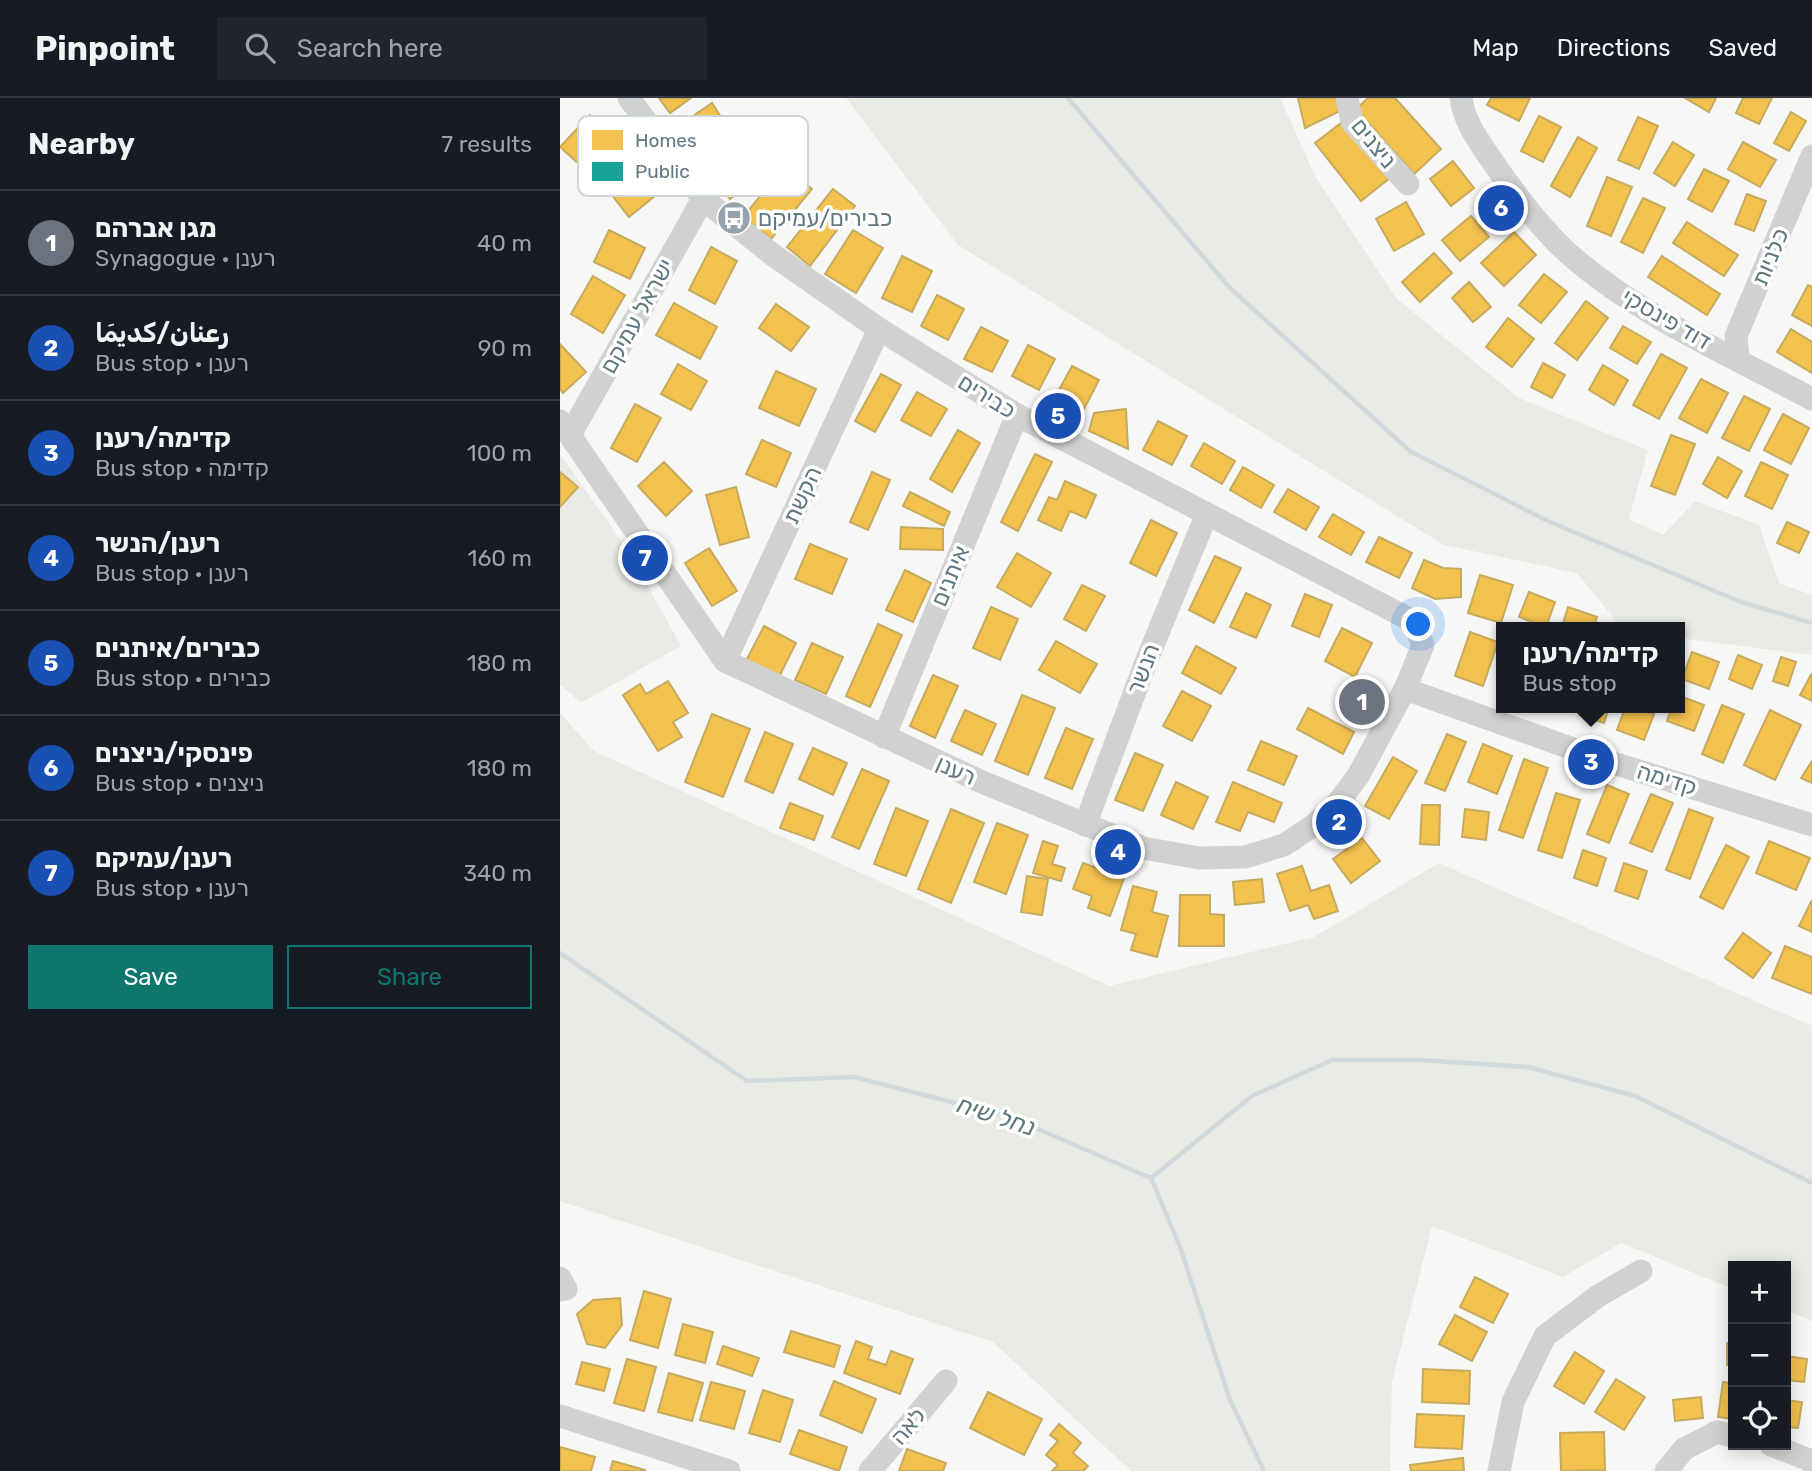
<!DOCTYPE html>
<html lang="en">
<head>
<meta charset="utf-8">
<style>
	:root { --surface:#171b24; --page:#20242c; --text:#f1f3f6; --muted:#9ea1a6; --line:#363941; --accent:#0f766e }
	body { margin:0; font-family:Rubik,Vazirmatn,"Noto Sans Hebrew",sans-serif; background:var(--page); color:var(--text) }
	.controls { position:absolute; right:21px; bottom:21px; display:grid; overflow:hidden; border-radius:0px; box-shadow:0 4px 18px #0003 }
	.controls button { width:63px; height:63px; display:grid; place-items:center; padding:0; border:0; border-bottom:2px solid var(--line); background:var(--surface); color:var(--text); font:35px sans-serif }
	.you { position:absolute; left:859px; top:527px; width:24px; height:24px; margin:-18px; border:5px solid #fff; border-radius:50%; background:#1a73e8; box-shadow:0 0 0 10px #1a73e833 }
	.badge { display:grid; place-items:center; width:46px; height:46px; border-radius:50%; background:var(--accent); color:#fff; font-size:23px; font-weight:700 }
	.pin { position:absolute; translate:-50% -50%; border:4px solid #fff; box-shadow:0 2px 7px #0006 }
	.popup { position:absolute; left:936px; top:524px; width:189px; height:91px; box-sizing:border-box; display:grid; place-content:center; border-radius:0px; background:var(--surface); filter:drop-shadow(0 2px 5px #0005); font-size:23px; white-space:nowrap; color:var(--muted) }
	.popup b { font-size:26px; color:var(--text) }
	.popup::after { content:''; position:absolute; left:50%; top:100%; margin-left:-14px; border:14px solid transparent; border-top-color:var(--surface) }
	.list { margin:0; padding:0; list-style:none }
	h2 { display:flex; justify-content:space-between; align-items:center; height:91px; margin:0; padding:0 28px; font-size:30px }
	h2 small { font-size:23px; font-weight:400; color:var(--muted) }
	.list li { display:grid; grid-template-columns:46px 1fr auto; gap:21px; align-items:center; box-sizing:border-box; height:105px; padding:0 28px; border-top:2px solid var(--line) }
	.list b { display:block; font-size:26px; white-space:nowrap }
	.list p { margin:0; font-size:23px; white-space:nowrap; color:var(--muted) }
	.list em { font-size:23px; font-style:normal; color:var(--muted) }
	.actions { display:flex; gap:14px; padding:21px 28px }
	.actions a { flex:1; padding:16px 0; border:2px solid var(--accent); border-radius:0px; text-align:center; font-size:24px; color:var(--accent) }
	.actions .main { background:var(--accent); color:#fff }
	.icon { flex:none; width:38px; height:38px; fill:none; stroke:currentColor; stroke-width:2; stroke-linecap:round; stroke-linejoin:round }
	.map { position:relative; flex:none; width:1252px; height:1373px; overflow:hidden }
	header { display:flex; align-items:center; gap:42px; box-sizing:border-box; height:98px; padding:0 35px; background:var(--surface); border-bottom:2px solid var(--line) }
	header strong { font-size:33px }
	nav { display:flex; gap:38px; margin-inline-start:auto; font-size:24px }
	.search { width:490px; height:63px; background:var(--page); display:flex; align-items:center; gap:18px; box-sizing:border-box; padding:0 24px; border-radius:0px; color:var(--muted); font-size:26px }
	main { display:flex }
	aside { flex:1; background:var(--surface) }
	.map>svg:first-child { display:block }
</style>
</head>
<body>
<header>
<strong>Pinpoint</strong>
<div class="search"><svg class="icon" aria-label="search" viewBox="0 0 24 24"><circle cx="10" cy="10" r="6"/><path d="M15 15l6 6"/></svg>Search here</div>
<nav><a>Map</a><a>Directions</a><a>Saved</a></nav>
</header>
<main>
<aside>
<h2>Nearby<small>7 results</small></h2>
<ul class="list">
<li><span class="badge" style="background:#6b7280">1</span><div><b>מגן אברהם</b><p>Synagogue · רענן</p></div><em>40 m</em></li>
<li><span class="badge" style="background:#1a4fb4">2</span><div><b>رعنان/كديمَا</b><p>Bus stop · רענן</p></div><em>90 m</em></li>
<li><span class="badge" style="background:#1a4fb4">3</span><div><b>קדימה/רענן</b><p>Bus stop · קדימה</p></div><em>100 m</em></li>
<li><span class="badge" style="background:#1a4fb4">4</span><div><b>רענן/הנשר</b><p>Bus stop · רענן</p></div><em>160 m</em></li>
<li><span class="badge" style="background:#1a4fb4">5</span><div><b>כבירים/איתנים</b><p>Bus stop · כבירים</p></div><em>180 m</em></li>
<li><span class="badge" style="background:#1a4fb4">6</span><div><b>פינסקי/ניצנים</b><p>Bus stop · ניצנים</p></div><em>180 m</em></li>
<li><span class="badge" style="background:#1a4fb4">7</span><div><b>רענן/עמיקם</b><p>Bus stop · רענן</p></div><em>340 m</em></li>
</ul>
<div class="actions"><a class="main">Save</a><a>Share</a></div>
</aside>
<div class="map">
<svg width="1252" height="1373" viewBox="0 0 1252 1373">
	<rect width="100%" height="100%" fill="#f7f7f6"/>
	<g fill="#e8ebe4">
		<polygon points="286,0 720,0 756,80 837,201 959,300 1088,352 1069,421 1103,437 1135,403 1199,427 1219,485 1252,497 1252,557 1120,540 1120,529 1061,529 1017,475 884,447 398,147"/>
		<polygon points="0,356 69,454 121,548 21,605 0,586"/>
		<polygon points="0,615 34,653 549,888 754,839 879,765 1252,928 1252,1223 1226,1212 1226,1168 1173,1168 1173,1191 1061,1145 1003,1179 872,1128 832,1284 830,1373 571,1373 433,1244 0,1103"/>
	</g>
	<g fill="#f2c14e" stroke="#c6ab5e" stroke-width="2">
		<polygon points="99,0 131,0 110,15"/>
		<polygon points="738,0 777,0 780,13 745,30"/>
		<polygon points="808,0 835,0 881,51 854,76 796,11"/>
		<polygon points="931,0 970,0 959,23 927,7"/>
		<polygon points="1125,0 1156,0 1149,14"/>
		<polygon points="1183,0 1212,0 1199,26 1176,15"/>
		<polygon points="152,5 170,33 141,52 123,25"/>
		<polygon points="1231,14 1246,23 1229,53 1214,45"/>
		<polygon points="30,17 60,43 30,76 0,49"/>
		<polygon points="979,18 1001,29 983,64 961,53"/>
		<polygon points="1078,19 1098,28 1079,71 1058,62"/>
		<polygon points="785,22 831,79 801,103 755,45"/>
		<polygon points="203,28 226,56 170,101 147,72"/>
		<polygon points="1018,39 1037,50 1010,99 991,88"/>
		<polygon points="1113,44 1134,57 1115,88 1094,75"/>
		<polygon points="1183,44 1216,62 1200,89 1168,71"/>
		<polygon points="68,62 96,97 69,119 41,83"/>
		<polygon points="893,63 914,90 891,108 870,81"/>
		<polygon points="224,69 252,91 211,141 183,119"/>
		<polygon points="1144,71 1169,83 1152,114 1128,101"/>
		<polygon points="1047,79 1072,89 1051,138 1027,128"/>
		<polygon points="273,91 295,108 250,168 227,149"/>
		<polygon points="1187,96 1206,103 1194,133 1175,126"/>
		<polygon points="1083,100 1105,110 1083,155 1061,144"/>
		<polygon points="846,104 864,136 834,153 816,121"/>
		<polygon points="911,118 929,139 900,163 882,142"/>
		<polygon points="1127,124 1178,157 1164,178 1113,145"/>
		<polygon points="49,132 85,150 70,181 34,164"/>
		<polygon points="293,132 323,150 296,195 265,176"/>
		<polygon points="954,134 976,157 944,188 921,165"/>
		<polygon points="151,149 177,163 155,206 129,192"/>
		<polygon points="874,155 892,175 860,204 842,184"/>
		<polygon points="342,158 372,173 352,214 322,200"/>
		<polygon points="1102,158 1160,196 1147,217 1088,179"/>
		<polygon points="984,176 1007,194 981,225 959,207"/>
		<polygon points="33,178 65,197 43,235 11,216"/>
		<polygon points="909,184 931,209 913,224 892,200"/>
		<polygon points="1248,187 1252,189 1252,228 1232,217"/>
		<polygon points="377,197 404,211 388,242 361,228"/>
		<polygon points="1026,203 1048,220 1017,262 995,245"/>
		<polygon points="114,205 157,229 140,261 96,237"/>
		<polygon points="216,206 249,229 231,253 199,230"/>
		<polygon points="948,220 974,241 952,269 926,249"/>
		<polygon points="1063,228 1091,244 1077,266 1050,250"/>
		<polygon points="421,229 448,243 432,274 404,261"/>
		<polygon points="1231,231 1252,244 1252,275 1217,254"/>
		<polygon points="0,246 26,274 3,295 0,291"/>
		<polygon points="468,247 495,261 479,292 452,278"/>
		<polygon points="1101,256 1127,270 1099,321 1073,307"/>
		<polygon points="983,265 1005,277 992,300 971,289"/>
		<polygon points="118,266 147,283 131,312 101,296"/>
		<polygon points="1043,267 1068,282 1054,307 1029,292"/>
		<polygon points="512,268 539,282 523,313 495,299"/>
		<polygon points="216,273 256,291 239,328 199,310"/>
		<polygon points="321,276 341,287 315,334 295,323"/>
		<polygon points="1141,281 1168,295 1147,335 1119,320"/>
		<polygon points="357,294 387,311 371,338 341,322"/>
		<polygon points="1184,298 1210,311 1189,353 1162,340"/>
		<polygon points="75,306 101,320 77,364 51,350"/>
		<polygon points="566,311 568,351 529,333 534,315"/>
		<polygon points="1223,316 1249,330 1231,366 1204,352"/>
		<polygon points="598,323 627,338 612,367 583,352"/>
		<polygon points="398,332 420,345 392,394 370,381"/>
		<polygon points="1111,337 1135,346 1115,397 1091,388"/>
		<polygon points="202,342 231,355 216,389 186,376"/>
		<polygon points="644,345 675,363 662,386 631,368"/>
		<polygon points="475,356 492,364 458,433 441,424"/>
		<polygon points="1158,359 1182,373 1167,400 1143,386"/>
		<polygon points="104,364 132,393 106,418 78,388"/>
		<polygon points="1201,364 1228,377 1212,411 1185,398"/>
		<polygon points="683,369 714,387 701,410 670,392"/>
		<polygon points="0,374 18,389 0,409"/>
		<polygon points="312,374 330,382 308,432 290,424"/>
		<polygon points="505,383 536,397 526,420 510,413 501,433 478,422 489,399 497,402"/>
		<polygon points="176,389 189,439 160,447 146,397"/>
		<polygon points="728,391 759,409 746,432 714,414"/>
		<polygon points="350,394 390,414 384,428 343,408"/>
		<polygon points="773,416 804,434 791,457 759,439"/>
		<polygon points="591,422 617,435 596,478 570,465"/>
		<polygon points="1227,424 1249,434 1239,455 1217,445"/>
		<polygon points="341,429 383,431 383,452 340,451"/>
		<polygon points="819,439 852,455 839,480 806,464"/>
		<polygon points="250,446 287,461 272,496 235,481"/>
		<polygon points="149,450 177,493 152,508 125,465"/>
		<polygon points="457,455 491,475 471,509 437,489"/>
		<polygon points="655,458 681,470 654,525 629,512"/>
		<polygon points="864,462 883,470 901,471 901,499 875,501 852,490"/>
		<polygon points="345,472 371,485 353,524 326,512"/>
		<polygon points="920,477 953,487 941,525 908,515"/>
		<polygon points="522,487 545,498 526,533 504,521"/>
		<polygon points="969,494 995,504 986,529 959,519"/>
		<polygon points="686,495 711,507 696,540 670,529"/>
		<polygon points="745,496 772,507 759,539 732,528"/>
		<polygon points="431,509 458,521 440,562 413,550"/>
		<polygon points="1008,509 1037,519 1034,529 1002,529"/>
		<polygon points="318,526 342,537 310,609 286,598"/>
		<polygon points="204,528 236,545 219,579 186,563"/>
		<polygon points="782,530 812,545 795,579 765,563"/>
		<polygon points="910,534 938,544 923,588 895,578"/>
		<polygon points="496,543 537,566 520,595 479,572"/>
		<polygon points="252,545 283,559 266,596 235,582"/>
		<polygon points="636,548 676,570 661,596 622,575"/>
		<polygon points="1132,554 1159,564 1149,591 1122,581"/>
		<polygon points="1178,557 1202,567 1192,591 1169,581"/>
		<polygon points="1221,559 1236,564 1228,588 1213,583"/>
		<polygon points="1252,575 1252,603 1240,597"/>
		<polygon points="373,577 398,588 375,640 350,628"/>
		<polygon points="108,583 128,615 113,624 122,639 98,653 63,597 80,586 86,596"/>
		<polygon points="622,593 651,608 632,643 603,628"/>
		<polygon points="462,597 495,610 468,677 435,663"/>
		<polygon points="1120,598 1144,607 1134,633 1107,623 1112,610 1120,610"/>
		<polygon points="1162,607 1184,616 1163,665 1142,656"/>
		<polygon points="748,610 794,634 783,656 737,631"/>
		<polygon points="1023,610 1049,610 1044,625 1020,617"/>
		<polygon points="1065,610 1077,610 1094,616 1084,642 1057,632"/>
		<polygon points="405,612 436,626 422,657 391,643"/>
		<polygon points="1210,612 1241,627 1215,682 1184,667"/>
		<polygon points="152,616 190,631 163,699 125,684"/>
		<polygon points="506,630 533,641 512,691 485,680"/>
		<polygon points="205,634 233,646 213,695 185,683"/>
		<polygon points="887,636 906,644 885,693 865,685"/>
		<polygon points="701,643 737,658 724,687 688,672"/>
		<polygon points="923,646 952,658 937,696 908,684"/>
		<polygon points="253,650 287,665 273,697 239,681"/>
		<polygon points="575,655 603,667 583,713 555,702"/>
		<polygon points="833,659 857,673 829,721 805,708"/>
		<polygon points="964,661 988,670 963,740 939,732"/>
		<polygon points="1252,663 1252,685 1241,680"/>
		<polygon points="302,671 329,683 299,751 272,739"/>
		<polygon points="616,684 648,699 633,731 601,717"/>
		<polygon points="673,684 722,705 714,724 688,714 680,733 656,724"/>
		<polygon points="1047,687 1069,696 1049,745 1027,736"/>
		<polygon points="996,695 1020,702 1002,760 978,752"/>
		<polygon points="1091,696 1113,705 1092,754 1070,745"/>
		<polygon points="230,705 263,718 254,742 220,730"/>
		<polygon points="862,707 880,707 879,747 860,746"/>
		<polygon points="336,710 368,723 346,778 314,766"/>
		<polygon points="391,711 424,725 391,805 358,791"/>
		<polygon points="905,711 929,714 926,742 902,739"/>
		<polygon points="1129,711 1153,720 1130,781 1106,772"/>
		<polygon points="437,725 468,737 446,796 414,784"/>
		<polygon points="802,740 820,763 791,785 773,761"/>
		<polygon points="483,743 498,748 492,766 505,770 501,783 473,775"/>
		<polygon points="1209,743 1250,760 1236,792 1196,775"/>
		<polygon points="1166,747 1189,759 1163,811 1140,799"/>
		<polygon points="1023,752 1046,760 1037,788 1014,780"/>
		<polygon points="523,765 564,780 550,818 528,810 532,798 513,791"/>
		<polygon points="1064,765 1087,773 1078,801 1055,793"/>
		<polygon points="742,768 751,793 769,787 778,813 754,821 748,807 730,813 717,776"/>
		<polygon points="467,778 488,781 482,817 461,814"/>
		<polygon points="702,781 704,804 675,807 673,784"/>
		<polygon points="573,788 597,794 592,814 608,818 597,859 571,852 576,836 561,832"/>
		<polygon points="620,797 650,797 650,816 664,817 664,848 619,848"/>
		<polygon points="1252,802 1252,834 1239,828"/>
		<polygon points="1183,835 1211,855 1193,880 1165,860"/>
		<polygon points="1225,848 1252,859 1252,896 1212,880"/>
		<polygon points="915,1179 948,1196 933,1225 900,1209"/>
		<polygon points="84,1193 111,1201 98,1250 70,1242"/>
		<polygon points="60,1200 62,1227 45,1250 27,1246 17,1216 33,1202"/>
		<polygon points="895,1217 927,1234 912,1263 879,1246"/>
		<polygon points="123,1226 153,1234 145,1265 115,1257"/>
		<polygon points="231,1233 280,1248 274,1269 224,1254"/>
		<polygon points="296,1243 312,1249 308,1261 326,1267 331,1253 353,1261 340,1296 284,1275"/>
		<rect x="1167" y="1245" width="6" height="22"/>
		<polygon points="163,1248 199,1260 192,1278 157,1266"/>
		<polygon points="1015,1254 1044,1273 1024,1306 994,1288"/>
		<polygon points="1226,1258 1247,1261 1244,1284 1226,1282"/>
		<polygon points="67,1261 96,1269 84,1313 54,1305"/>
		<polygon points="22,1264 50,1271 44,1293 16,1286"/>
		<polygon points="863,1271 910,1273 909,1306 862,1304"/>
		<polygon points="109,1275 143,1285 132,1323 98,1314"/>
		<polygon points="1056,1281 1085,1299 1064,1332 1035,1314"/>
		<polygon points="274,1283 316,1301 302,1335 260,1317"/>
		<polygon points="151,1284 185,1293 174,1331 140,1322"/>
		<polygon points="1163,1284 1173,1285 1173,1321 1158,1319"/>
		<polygon points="203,1292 233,1302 220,1344 189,1335"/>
		<polygon points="428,1294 482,1321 464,1357 410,1330"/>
		<polygon points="1141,1299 1143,1320 1115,1323 1113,1302"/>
		<polygon points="1226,1302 1242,1304 1238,1330 1226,1329"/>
		<polygon points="857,1316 904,1318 902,1351 855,1349"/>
		<polygon points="499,1326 521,1345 513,1355 528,1368 523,1373 492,1373 498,1367 486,1357 498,1343 490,1337"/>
		<polygon points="239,1332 287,1349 279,1373 230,1356"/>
		<polygon points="1044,1334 1045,1372 1001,1373 1000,1335"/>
		<polygon points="0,1349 35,1359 31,1373 0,1373"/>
		<polygon points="347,1351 386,1365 383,1373 339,1373"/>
		<polygon points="903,1360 904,1373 851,1373 850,1367"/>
		<polygon points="53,1363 85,1372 85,1373 50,1373"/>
	</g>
	<polygon fill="#17a398" stroke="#2d9692" stroke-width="2" points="801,584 819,595 803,623 785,613"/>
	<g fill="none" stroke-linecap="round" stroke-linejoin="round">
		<g stroke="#cfd9db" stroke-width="4.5">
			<polyline points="508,0 669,189 851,354 990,424 1181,504 1252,525"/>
			<polyline points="0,855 187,983 294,979 450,1019 591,1080 620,1149 670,1302 704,1373"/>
			<polyline points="591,1080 692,998 772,962 860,962 968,969 1075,998 1252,1085"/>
		</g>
		<g stroke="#d0d1d1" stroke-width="23">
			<polyline points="787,0 792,24 848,86"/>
			<path d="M 901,0 C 904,26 923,49 937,70 C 958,100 982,132 1009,156 C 1079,218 1170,257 1252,301"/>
			<polyline points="1178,261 1176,238 1252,58"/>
			<polyline points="0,323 165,563 422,684 583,750 639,760 685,759 724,747 754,727 777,706 798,678 845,591 863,547 853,523 457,317 319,231 213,157 143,101 69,0"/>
			<polyline points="11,335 143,101"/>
			<polyline points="165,563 319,231"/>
			<polyline points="845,591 1050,664 1252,727"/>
			<polyline points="324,639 457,317"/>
			<polyline points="525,727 586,564 646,418"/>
			<polyline points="0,1180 6,1191 0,1192"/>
			<polyline points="0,1318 169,1373"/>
			<polyline points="1211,1347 1252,1363"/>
			<polyline points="310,1373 386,1283"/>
			<polyline points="939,1373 953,1304 985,1238 1038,1198 1081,1173"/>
			<polyline points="1106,1373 1124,1351 1157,1334 1173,1338"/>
		</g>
	</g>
	<defs>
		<g id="bus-disc" transform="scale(1.75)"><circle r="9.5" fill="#95a4ab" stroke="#fff"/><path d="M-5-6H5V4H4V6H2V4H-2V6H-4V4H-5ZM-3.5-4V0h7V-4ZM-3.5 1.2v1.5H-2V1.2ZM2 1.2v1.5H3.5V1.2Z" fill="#fff"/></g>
	</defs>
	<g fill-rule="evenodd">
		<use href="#bus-disc" x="174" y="120"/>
	</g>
	<g text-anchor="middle" stroke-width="7" stroke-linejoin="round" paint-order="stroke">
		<g font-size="23" fill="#607883" stroke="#fff">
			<text transform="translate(814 45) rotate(51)" y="8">ניצנים</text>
			<text transform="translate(1210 159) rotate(-67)" y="8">כלניות</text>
			<text transform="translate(77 218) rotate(-61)" y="8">ישראל עמיקם</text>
			<text transform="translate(1107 221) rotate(30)" y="8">דוד פינסקי</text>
			<text transform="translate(427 298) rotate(32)" y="8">כבירים</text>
			<text transform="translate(242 397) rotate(-65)" y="8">הקשת</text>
			<text transform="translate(390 478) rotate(-67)" y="8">איתנים</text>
			<text transform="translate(583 571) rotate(-69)" y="8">הנשר</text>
			<text transform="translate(396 672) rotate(24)" y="8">רענן</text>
			<text transform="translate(1107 681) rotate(17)" y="8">קדימה</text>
			<text transform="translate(348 1328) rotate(-50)" y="8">לאה</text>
		</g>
		<g font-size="23" fill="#607883" stroke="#fff" text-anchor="start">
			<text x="198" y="128">כבירים/עמיקם</text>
		</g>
		<g font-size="24" font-style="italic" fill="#5b787d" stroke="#fff">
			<text transform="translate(436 1018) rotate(18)" y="8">נחל שיח</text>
		</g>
	</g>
	<rect x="18" y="18" width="230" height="80" rx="10" fill="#fff" stroke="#cfd6da" stroke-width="2"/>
	<rect x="32" y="32" width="31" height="20" fill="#f2c14e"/>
	<rect x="32" y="64" width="31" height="19" fill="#17a398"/>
	<g font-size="19" fill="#607883">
		<text x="75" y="49">Homes</text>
		<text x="75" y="80">Public</text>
	</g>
</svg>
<div class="controls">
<button>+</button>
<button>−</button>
<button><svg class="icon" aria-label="locate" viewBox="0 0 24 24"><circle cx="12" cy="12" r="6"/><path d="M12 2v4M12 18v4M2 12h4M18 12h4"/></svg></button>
</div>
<div class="you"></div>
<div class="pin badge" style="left:802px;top:604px;background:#6b7280">1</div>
<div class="pin badge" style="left:779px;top:724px;background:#1a4fb4">2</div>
<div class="pin badge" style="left:1031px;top:664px;background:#1a4fb4">3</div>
<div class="popup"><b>קדימה/רענן</b>Bus stop</div>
<div class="pin badge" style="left:558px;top:754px;background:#1a4fb4">4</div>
<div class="pin badge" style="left:498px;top:318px;background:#1a4fb4">5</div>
<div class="pin badge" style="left:941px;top:110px;background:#1a4fb4">6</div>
<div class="pin badge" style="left:85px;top:460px;background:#1a4fb4">7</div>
</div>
</main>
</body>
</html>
